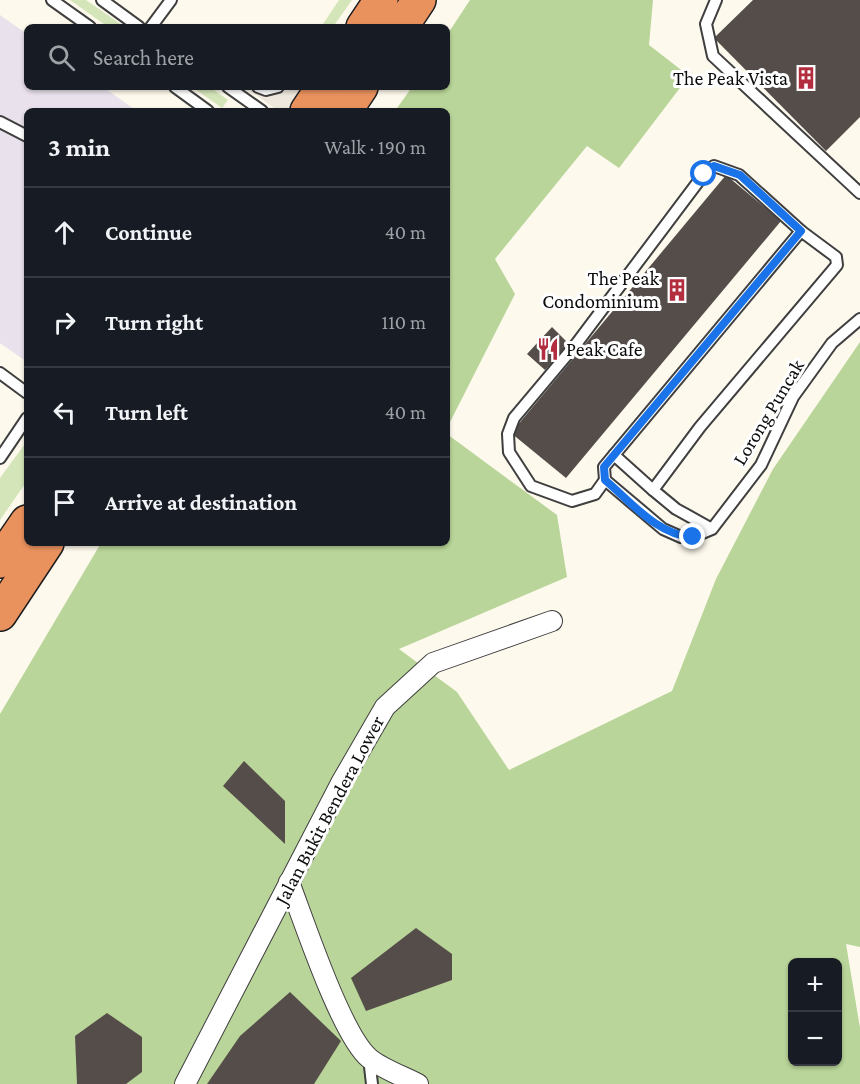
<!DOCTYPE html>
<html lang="en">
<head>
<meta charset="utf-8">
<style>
	:root { --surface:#171b24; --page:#242831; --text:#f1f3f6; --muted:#9ea1a6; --line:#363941 }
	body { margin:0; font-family:"Crimson Pro",serif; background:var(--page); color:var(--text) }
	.controls { position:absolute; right:18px; bottom:18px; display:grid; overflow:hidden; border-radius:9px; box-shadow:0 2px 4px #0004 }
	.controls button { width:54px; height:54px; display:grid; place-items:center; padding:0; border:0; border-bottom:2px solid var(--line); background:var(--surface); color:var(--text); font:30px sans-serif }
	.stop { position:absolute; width:18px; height:18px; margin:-14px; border:4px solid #1a73e8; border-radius:50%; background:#fff }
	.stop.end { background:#1a73e8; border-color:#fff; box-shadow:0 2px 6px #0008 }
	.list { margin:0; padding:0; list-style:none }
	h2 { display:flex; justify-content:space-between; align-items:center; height:78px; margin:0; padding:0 24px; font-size:26px }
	h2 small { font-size:20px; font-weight:400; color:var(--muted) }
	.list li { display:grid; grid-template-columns:39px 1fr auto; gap:18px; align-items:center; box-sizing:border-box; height:90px; padding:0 24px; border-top:2px solid var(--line) }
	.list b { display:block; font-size:22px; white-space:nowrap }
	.list em { font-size:20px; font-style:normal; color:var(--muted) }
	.icon { flex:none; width:33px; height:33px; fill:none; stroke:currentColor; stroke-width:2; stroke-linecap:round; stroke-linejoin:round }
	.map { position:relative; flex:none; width:860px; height:1084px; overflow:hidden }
	.search { position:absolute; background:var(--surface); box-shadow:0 2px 4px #0004; left:24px; top:24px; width:426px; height:66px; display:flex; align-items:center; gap:15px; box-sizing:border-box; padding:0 21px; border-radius:9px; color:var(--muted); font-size:22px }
	.panel { position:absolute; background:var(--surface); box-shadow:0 2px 4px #0004; left:24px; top:108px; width:426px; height:438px; border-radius:9px }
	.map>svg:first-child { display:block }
</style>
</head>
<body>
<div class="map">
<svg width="860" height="1084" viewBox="0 0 860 1084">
	<rect width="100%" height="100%" fill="#fef9ed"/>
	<polygon fill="#e9e1eb" points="0,15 27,34 27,87 103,87 137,111 27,111 27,362 0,343"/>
	<g fill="#d4e6b9">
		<polygon points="70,0 86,0 125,27 108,27"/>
		<polygon points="339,0 352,0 333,27 321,27"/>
		<polygon points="192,87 210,87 228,100 222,108"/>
		<polygon points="27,441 27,481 0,520 0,478"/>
	</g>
	<g fill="#b9d599" fill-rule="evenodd">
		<polygon points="470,0 653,0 649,45 689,76 619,168 587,146 495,259 515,294 447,428 447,111 395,111 412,87 447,87 447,35"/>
		<path d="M 860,342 L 860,947 L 846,944 L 860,1028 L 860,1084 L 0,1084 L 0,714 L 101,543 L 447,543 L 447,434 L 557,515 L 567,577 L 399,649 L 457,692 L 509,770 L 672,691 L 716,579 L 773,469 ZM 792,962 L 838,962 L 838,1062 L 792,1062 Z"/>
	</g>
	<polygon fill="#ede7dd" points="301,87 313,87 297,111 279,111 250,91 277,93"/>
	<g fill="#544d49">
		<polygon points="753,0 860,0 860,117 826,151 714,38"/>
		<polygon points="726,175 781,221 566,478 511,433"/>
		<polygon points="552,327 569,344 545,370 527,354"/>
		<polygon points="244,761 285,801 285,844 223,786"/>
		<polygon points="416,928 452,954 452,980 366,1011 351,978"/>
		<polygon points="290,992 341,1041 314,1084 207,1084 240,1036"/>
		<polygon points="107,1013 142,1037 142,1072 126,1084 77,1084 75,1036"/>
	</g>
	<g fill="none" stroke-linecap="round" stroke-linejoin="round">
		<g stroke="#3f3f3f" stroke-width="14">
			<g id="lane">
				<polyline points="52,0 90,27"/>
				<polyline points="102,0 139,27"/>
				<polyline points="716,0 706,24 713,56 860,193"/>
				<polyline points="151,27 171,0"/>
				<polyline points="175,87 208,111"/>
				<polyline points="228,87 262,111"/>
				<polyline points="258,87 266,90 278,87"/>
				<polyline points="0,122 27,136"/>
				<polyline points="0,373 27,393"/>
				<polyline points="614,455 653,490"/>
				<polyline points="0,458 27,418"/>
				<polyline points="605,480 595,494 572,501 531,486 509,452 508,434 514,418 577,343 704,174 714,166 739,175 801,231"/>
				<polyline points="712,529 676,509 653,490 700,427 837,265 836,257 801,231 604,467 605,480 663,529 681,537 693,537 712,529 761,465 793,397 832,343 860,319"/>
				<polyline points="369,1058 372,1084"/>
			</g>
		</g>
		<g stroke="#3f3f3f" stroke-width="22">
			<g id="street">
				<path d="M 289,882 C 304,921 341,1034 369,1058 C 382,1069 403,1076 418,1084"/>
				<polyline points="185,1084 341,783 385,707 433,663 552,621"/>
			</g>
		</g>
		<g stroke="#1d1d1d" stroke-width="36">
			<g id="highway">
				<polyline points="363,27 381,0"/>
				<polyline points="401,27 419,0"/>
				<polyline points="307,111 323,87"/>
				<polyline points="345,111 361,87"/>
				<polyline points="0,561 27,522"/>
				<polyline points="0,614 47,543"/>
			</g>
		</g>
		<use href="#lane" stroke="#fff" stroke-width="10"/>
		<use href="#street" stroke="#fff" stroke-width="20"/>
		<use href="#highway" stroke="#ea925e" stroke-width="33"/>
	</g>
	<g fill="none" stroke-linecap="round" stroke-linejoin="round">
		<path stroke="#1a73e8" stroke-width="8" d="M 693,537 C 658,536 630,501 605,480 L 604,467 L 801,231 L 740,175 L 714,166 L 704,174"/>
	</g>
	<defs>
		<g id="building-bare" transform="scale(1.8)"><path d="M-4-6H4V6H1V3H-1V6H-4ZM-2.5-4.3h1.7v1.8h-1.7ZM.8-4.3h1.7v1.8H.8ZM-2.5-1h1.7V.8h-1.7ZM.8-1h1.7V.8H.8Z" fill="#b22e3f" stroke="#fff" stroke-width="2.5" paint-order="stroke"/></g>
		<g id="restaurant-bare" transform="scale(1.8)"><path d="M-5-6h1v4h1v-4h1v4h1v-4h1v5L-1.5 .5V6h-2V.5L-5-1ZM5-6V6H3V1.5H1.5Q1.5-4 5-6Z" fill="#b22e3f" stroke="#fff" stroke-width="2.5" paint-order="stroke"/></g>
	</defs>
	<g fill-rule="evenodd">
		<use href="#building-bare" x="806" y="78"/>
		<use href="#building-bare" x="677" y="290"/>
		<use href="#restaurant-bare" x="548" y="349"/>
	</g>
	<g text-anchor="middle" stroke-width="6" stroke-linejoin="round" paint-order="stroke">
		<g font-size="20" fill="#0c0c0c" stroke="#fff" text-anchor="end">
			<text x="788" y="85">The Peak Vista</text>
			<text x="659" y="285">The Peak<tspan x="659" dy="23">Condominium</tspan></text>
			<text x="566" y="356" text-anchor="start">Peak Cafe</text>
		</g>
		<g font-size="20" fill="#0c0c0c" stroke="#fff">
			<text transform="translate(768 412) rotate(-59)" y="7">Lorong Puncak</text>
			<text transform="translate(329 810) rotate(-62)" y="7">Jalan Bukit Bendera Lower</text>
		</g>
	</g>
</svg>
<div class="controls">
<button>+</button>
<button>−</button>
</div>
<div class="stop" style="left:704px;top:174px"></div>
<div class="stop end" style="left:693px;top:537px"></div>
<div class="search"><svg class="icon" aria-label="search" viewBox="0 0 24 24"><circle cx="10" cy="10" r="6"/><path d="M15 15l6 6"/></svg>Search here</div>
<section class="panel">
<h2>3 min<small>Walk · 190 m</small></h2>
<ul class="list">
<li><svg class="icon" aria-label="ahead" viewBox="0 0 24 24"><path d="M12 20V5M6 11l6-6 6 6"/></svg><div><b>Continue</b></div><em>40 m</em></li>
<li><svg class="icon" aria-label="right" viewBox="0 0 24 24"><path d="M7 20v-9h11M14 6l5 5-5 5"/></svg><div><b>Turn right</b></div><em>110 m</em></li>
<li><svg class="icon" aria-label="left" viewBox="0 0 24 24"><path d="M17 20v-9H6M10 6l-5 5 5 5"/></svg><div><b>Turn left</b></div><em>40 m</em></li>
<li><svg class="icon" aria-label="arrive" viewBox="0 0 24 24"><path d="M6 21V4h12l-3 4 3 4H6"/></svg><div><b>Arrive at destination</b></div></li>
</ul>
</section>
</div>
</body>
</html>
